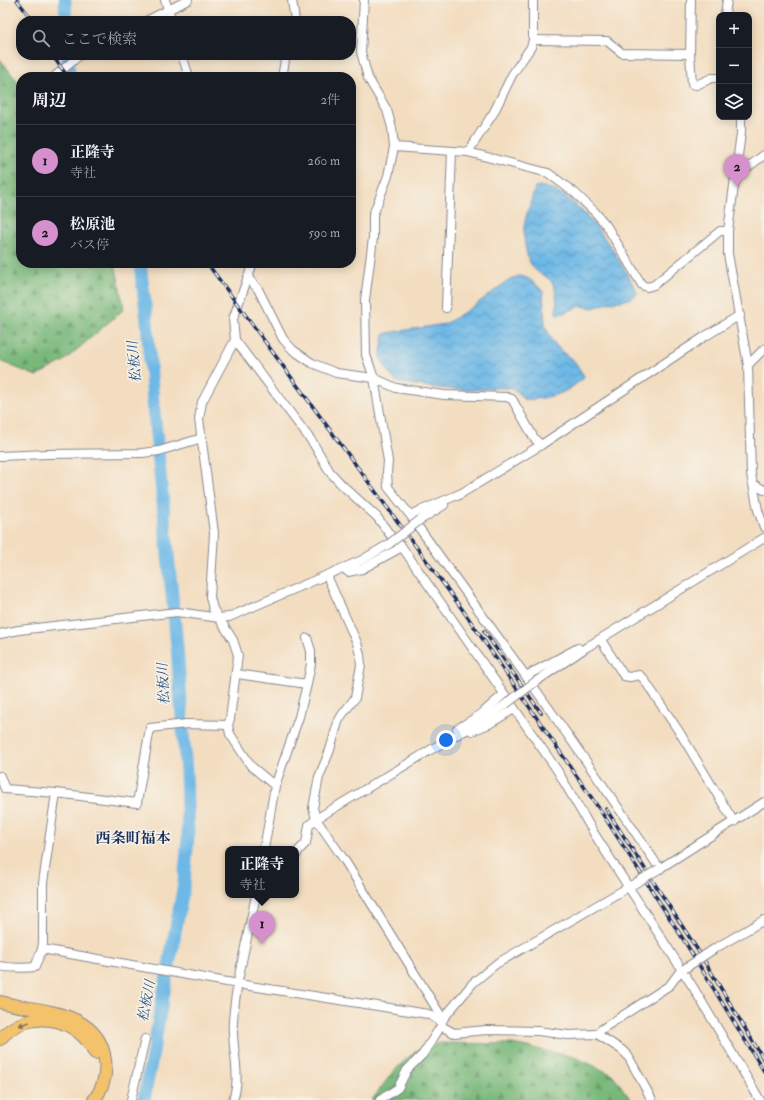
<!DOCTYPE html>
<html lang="ja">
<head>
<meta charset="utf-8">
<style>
	:root { --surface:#171b24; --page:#20242c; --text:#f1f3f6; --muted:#9ea1a6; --line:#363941; --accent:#d690ce }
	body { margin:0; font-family:"IM FELL Double Pica","Noto Serif JP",serif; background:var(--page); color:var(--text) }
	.controls { position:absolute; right:12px; top:12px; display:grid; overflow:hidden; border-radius:8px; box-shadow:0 2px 10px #0003 }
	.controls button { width:36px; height:36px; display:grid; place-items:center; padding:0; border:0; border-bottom:1px solid var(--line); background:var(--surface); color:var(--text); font:20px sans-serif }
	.you { position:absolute; left:446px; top:740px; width:14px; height:14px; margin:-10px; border:3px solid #fff; border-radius:50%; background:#1a73e8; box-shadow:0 0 0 6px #1a73e833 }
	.badge { display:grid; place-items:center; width:26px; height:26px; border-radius:50%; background:var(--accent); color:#111; font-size:13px; font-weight:700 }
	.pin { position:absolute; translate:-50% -33px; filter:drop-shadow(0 1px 2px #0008) }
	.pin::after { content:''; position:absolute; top:21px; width:14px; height:12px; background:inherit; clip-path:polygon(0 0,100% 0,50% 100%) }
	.popup { position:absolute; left:225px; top:846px; width:74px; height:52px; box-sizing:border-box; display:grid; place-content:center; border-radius:8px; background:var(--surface); filter:drop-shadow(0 1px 3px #0005); font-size:13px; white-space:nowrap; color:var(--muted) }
	.popup b { font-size:15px; color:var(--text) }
	.popup::after { content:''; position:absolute; left:50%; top:100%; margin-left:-8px; border:8px solid transparent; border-top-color:var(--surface) }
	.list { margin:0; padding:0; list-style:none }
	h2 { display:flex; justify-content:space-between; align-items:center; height:52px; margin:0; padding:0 16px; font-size:17px }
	h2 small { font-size:13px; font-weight:400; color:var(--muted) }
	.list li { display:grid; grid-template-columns:26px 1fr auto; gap:12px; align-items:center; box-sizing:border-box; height:72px; padding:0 16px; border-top:1px solid var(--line) }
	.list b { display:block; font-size:15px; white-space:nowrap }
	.list p { margin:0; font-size:13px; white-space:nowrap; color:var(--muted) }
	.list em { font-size:13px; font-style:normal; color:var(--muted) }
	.icon { flex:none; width:22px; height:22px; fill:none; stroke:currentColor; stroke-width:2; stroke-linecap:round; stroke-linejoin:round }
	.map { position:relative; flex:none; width:764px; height:1100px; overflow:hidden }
	.search { position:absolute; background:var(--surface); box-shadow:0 2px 10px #0003; left:16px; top:16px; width:340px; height:44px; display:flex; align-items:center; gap:10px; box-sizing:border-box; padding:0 14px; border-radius:16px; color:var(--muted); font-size:15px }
	.panel { position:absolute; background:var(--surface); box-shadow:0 2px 10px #0003; left:16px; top:72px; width:340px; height:196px; border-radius:16px }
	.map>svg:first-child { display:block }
</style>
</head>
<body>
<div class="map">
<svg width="764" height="1100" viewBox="0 0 764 1100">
	<defs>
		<pattern id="forest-firs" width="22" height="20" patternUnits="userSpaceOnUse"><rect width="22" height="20" fill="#78b879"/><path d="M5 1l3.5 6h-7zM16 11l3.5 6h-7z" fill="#629666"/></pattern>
		<pattern id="water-waves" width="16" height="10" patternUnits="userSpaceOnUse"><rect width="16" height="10" fill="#6db8e6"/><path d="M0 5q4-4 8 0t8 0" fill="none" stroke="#5996be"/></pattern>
	</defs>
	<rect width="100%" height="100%" fill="#f7f3e8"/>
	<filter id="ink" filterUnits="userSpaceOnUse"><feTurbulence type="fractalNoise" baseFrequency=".025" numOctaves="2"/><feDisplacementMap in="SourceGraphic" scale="8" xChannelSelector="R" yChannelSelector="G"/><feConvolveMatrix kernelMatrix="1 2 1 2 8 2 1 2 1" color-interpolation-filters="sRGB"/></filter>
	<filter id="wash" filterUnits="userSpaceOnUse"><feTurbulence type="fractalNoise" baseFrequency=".012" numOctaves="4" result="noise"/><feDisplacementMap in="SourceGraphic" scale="16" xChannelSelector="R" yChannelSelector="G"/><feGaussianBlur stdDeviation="0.9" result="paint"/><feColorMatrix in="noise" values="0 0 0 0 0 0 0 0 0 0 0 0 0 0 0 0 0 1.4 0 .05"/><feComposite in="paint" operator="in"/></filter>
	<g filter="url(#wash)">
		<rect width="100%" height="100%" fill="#f3ddc0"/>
		<g fill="url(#forest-firs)" stroke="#4a746c">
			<polygon points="0,59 21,86 21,263 115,263 124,309 64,361 36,376 0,361"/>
			<polygon points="439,1043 513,1044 575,1057 613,1075 631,1100 372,1100 393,1072 415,1051"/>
		</g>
		<g fill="url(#water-waves)" stroke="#4474a2">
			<path d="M 539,186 C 580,190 619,258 637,292 L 636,295 L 626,300 L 608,303 L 593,308 L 581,306 L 558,315 L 556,313 C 557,302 558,286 548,278 C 543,275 536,272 533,267 C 527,260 525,247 524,238 C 522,221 531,204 535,187 Z"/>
			<path d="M 519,276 C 529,277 537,284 543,292 L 545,325 L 551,339 L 561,351 L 575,362 L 584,376 L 583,379 C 578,382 573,387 567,390 C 558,396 534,401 523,399 C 521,396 519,392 515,390 C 505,385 482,390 471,390 C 446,390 421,386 397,382 C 391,378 384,364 380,357 L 384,335 L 387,333 L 445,324 L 474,306 L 509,280 Z"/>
		</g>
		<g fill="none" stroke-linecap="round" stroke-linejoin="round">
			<g stroke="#6db8e6" stroke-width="13">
				<polyline points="65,0 66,21"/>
				<polyline points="68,55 69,77"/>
				<polyline points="140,263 147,321 153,402 177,646 186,772 188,837 184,884 144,1100"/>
			</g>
		</g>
	</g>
	<g filter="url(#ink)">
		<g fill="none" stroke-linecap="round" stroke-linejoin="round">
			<g stroke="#87868f" stroke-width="10">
				<g id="minor">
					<polyline points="165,0 172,21"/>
					<polyline points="292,0 295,21"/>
					<polyline points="364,0 361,52 368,78 387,110 392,128 394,147 388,176 373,215 373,238 365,300 366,355 374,378 388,461 387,473 388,487 410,515 462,493"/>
					<polyline points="691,0 690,54 692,84 696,85 712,78 719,78"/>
					<polyline points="725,15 727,0"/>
					<polyline points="146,21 188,0"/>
					<polyline points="533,40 607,41 622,53 690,54"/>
					<polyline points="182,55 189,77"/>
					<polyline points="54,77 80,55"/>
					<polyline points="282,77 286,55"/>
					<polyline points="741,117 741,133 728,231 728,254 748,365 751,474 758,510 764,527"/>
					<polyline points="394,147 468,152 548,173 575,193 595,212 606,225 642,285 647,287 654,285 720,231 728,231"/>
					<polyline points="468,152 494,112 512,75 531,47 533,40 533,0"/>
					<polyline points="736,169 748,167 764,155"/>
					<polyline points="253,263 233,319 235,340 202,402 199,419 214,533 210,597 213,609 233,640 238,655 230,719 228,725 230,734 251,766 275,786 264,849"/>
					<polyline points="248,278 258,289 283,339 293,350 312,363 336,373 374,378 396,388 444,395 506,397 512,399 534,438 541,445"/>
					<polyline points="446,308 452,151"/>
					<polyline points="235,340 313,443 330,472 342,485 377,517 391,536 402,547 557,770 595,835 693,987 760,1100"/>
					<polyline points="748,365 764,349"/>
					<polyline points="0,456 47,454 142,453 159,451 202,438"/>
					<polyline points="753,484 764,490"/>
					<polyline points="457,496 541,445 704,337 740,315"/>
					<path d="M 412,518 C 496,634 580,750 660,869"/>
					<polyline points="420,520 444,505"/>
					<polyline points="344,568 348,572 362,569 402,547"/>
					<polyline points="327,576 357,643 360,655 361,665 355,698 342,715 338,722 330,750 319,777 313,808 316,819 345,861 443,1019"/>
					<polyline points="0,634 19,630 177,612 220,618 229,617 362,560 389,544"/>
					<polyline points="601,640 624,676 630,677 639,675 643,678 680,733 734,822"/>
					<polyline points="237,674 307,684"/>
					<polyline points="526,676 578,648"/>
					<polyline points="535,682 587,647 764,538"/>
					<polyline points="457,729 480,715 504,694"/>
					<polyline points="472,731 489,724 514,709"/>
					<polyline points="0,776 5,789 56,793 137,803 150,728 186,724 228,725"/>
					<polyline points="275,786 299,717 307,684 311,664 311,651 307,638"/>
					<polyline points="296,856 299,850 306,843 309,825 316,819 452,737 471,728 506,704"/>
					<polyline points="659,869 764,802"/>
					<polyline points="42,949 238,984 428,1014 438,1020 443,1019"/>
					<polyline points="714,949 764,920"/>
					<path d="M 0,966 C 8,968 26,968 35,967 L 42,949 L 43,943 L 43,883 L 56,793"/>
					<polyline points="441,1026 454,1033 486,1030 538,1031 568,1035 597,1034 622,1050 628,1056 652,1100"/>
					<polyline points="597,1034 602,1029 670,985 681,970 684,969"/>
					<polyline points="131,1100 145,1039"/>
					<path d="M 233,1100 C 242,1074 231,1048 233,1021 C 236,979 248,937 256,895"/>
					<polyline points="380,1100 398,1088 407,1070 423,1054 441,1026 443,1019 473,983 496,964 632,885"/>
				</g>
			</g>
			<g stroke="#87868f" stroke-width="14">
				<g id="highway">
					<path d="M 0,1002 C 37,1012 99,1009 105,1060 C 107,1075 103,1088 94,1100"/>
					<path d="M 0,1039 C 28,1007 77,1016 95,1053"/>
				</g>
			</g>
			<use href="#minor" stroke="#fff" stroke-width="8"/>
			<use href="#highway" stroke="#f3c26a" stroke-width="12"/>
			<g stroke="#1b2f5e" stroke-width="3.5">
				<g id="rail">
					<polyline points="17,0 33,21"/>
					<polyline points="52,55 68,77"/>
					<polyline points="207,263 462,609 600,810 685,942 764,1071"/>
					<polyline points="484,631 541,713"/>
					<polyline points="606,809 699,952 764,1060"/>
				</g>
			</g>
			<use href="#rail" stroke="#f7f3e8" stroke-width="2" stroke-dasharray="6" stroke-linecap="butt"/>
			<g stroke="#87868f" stroke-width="10" stroke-linecap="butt">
				<g id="minor-bridge">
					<polyline points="389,544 420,520"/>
					<polyline points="506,704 535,682"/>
					<polyline points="634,884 659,869"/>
					<polyline points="684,969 714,949"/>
				</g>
			</g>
			<use href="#minor-bridge" stroke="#fff" stroke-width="8"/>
		</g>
		<defs><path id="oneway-solid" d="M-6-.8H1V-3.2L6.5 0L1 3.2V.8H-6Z"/></defs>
		<use fill="#7c7163" href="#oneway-solid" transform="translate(24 1024) rotate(161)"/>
	</g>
	<g text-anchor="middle" stroke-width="3" stroke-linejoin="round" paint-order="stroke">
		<g font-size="14" font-style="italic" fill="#345887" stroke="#f7f3e8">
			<text transform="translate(134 362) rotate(-95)" y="5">松板川</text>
			<text transform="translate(163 684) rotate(-93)" y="5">松板川</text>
			<text transform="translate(146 1001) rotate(-79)" y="5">松板川</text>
		</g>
		<g font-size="15" font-weight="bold" fill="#1b2f5e" stroke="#f7f3e8">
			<text x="133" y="843">西条町福本</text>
		</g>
	</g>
</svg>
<div class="controls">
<button>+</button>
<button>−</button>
<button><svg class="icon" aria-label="layers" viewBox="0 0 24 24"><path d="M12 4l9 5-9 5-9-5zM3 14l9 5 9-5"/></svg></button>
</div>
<div class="you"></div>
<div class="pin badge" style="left:262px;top:944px">1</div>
<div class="popup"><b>正隆寺</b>寺社</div>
<div class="pin badge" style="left:737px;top:187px">2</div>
<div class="search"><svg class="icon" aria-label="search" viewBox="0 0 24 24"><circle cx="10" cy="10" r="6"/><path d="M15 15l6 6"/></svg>ここで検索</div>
<section class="panel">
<h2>周辺<small>2件</small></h2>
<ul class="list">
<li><span class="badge">1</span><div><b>正隆寺</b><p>寺社</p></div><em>260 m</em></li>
<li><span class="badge">2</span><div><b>松原池</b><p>バス停</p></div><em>590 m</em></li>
</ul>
</section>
</div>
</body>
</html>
